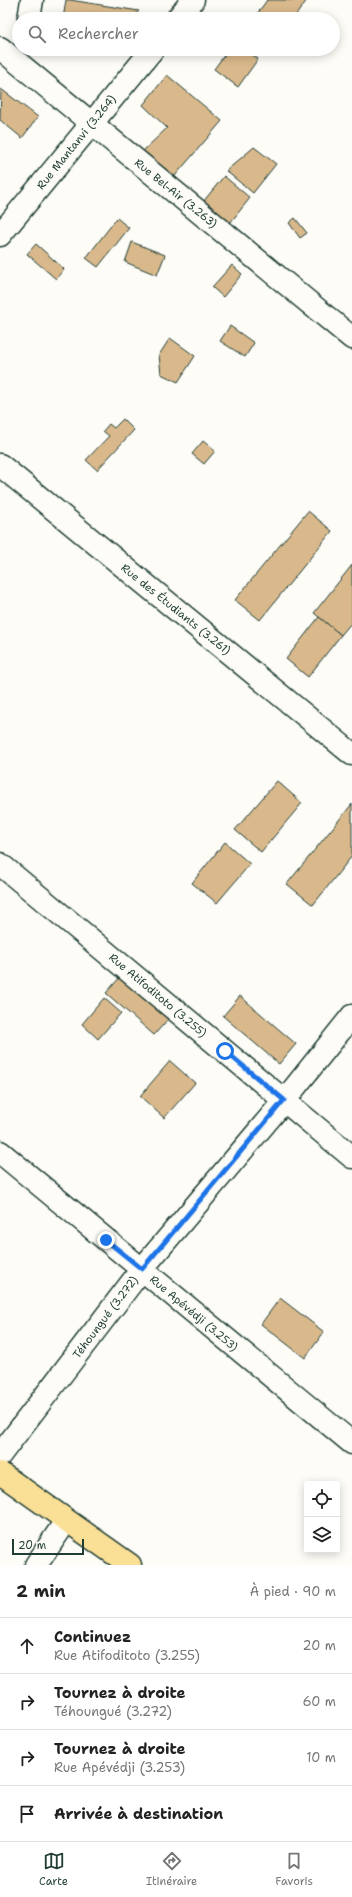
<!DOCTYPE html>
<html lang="fr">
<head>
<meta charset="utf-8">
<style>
	:root { --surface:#fff; --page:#f6f6f6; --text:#222; --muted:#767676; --line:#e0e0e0; --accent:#1f3d34 }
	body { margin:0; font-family:"Shantell Sans",sans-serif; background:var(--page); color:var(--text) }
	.controls { position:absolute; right:12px; bottom:12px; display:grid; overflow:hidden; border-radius:4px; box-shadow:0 2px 10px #0003 }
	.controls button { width:36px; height:36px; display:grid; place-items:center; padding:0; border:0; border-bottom:1px solid var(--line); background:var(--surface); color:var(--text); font:20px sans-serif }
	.scale { position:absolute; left:12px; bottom:10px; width:72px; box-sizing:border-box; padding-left:4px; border:2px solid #1f3d34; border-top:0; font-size:11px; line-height:14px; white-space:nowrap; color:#1f3d34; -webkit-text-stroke:3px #fdfcf7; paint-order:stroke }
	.stop { position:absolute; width:12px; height:12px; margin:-9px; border:3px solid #1a73e8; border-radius:50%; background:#fff }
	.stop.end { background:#1a73e8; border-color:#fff; box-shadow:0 1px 4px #0008 }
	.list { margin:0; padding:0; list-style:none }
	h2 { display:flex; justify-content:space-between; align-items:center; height:52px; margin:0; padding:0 16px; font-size:17px }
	h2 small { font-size:13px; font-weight:400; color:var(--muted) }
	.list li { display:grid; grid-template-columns:26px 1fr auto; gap:12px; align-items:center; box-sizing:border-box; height:56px; padding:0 16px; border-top:1px solid var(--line) }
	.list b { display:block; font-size:15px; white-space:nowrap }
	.list p { margin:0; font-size:13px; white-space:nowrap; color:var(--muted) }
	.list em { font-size:13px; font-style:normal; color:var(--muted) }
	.icon { flex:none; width:22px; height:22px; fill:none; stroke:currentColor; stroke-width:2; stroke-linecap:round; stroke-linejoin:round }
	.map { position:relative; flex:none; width:352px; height:1565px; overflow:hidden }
	.search { position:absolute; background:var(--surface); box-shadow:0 2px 10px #0003; left:12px; right:12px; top:12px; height:44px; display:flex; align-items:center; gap:10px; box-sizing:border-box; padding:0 14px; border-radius:22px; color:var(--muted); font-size:15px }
	.sheet { height:276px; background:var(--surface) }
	nav { display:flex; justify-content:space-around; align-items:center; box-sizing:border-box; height:56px; border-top:1px solid var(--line); background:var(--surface); font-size:11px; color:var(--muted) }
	nav a { display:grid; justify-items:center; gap:2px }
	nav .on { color:var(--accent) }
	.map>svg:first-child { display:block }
</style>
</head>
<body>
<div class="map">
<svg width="352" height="1565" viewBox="0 0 352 1565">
	<rect width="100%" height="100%" fill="#fdfcf7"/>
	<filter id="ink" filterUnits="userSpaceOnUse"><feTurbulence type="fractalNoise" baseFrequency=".025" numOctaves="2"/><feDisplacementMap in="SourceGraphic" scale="8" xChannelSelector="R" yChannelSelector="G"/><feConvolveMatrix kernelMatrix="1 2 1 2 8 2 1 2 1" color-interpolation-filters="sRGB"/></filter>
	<g filter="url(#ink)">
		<g fill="#d9b98c" stroke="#1f3d34">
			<polygon points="66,0 70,0 139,11 130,19 117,19 94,13 92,19 63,19"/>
			<polygon points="267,0 307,0 293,19 264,19 257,14"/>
			<polygon points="229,49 245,49 258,59 238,87 214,69"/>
			<polygon points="167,75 222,121 174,177 142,152 167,128 143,105"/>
			<polygon points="1,89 38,117 22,138 0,120"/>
			<polygon points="254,147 276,164 253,193 226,171"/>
			<polygon points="224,176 250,198 226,228 199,207"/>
			<polygon points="117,218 129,228 98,267 86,258"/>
			<polygon points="295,218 307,233 300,238 289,223"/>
			<polygon points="132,242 165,255 157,275 125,262"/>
			<polygon points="36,244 64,269 56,279 27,254"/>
			<polygon points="232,265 242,274 223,297 212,287"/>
			<polygon points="230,326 254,343 245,357 220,341"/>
			<polygon points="170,338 195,356 178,382 161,374 159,355"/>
			<polygon points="123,419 134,430 97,470 86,460 109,436 103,431 109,424 114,428"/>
			<polygon points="203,441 215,451 204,464 192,454"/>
			<polygon points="308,511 332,531 260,620 235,600"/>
			<polygon points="352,565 352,622 341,635 314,613"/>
			<polygon points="319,617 341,635 308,677 286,659"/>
			<polygon points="277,781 302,803 261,852 235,830"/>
			<polygon points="352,804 352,856 313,905 287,884"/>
			<polygon points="225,842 250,864 217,903 192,883"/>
			<polygon points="122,975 170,1017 154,1035 106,993"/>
			<polygon points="240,996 296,1044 279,1064 223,1016"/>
			<polygon points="104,998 121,1013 98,1039 82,1024"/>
			<polygon points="170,1061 195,1083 164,1118 140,1096"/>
			<polygon points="280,1298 324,1332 305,1358 261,1324"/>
		</g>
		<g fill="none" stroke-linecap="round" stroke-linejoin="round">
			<g stroke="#1f3d34" stroke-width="25">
				<g id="minor">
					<polyline points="29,19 32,0"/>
					<polyline points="177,19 193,0"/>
					<polyline points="0,48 352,338"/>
					<polyline points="0,235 153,49"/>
					<polyline points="0,465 352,754"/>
					<polyline points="0,864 352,1157"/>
					<polyline points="0,1152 352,1443"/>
					<polyline points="0,1455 142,1269 284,1101 352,1016"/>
					<polyline points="36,1565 66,1521"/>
				</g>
			</g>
			<g stroke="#1f3d34" stroke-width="25">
				<polyline id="primary" points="0,1473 130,1565"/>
			</g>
			<use href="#minor" stroke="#fdfcf7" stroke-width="22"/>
			<use href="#primary" stroke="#fadf96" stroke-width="22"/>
		</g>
	</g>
	<g fill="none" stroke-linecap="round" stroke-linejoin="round" filter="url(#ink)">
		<polyline stroke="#1a73e8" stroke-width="5" points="106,1240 142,1269 284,1100 225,1051"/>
	</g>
	<g text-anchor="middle" stroke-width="3.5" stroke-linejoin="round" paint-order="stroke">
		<g font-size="11" fill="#1f3d34" stroke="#fdfcf7">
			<text transform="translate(76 142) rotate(-51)" y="4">Rue Mantanvi (3.264)</text>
			<text transform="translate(176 193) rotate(39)" y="4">Rue Bel-Air (3.263)</text>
			<text transform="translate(176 609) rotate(39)" y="4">Rue des Étudiants (3.261)</text>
			<text transform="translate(158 995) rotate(40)" y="4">Rue Atifoditoto (3.255)</text>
			<text transform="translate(194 1313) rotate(40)" y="4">Rue Apévédji (3.253)</text>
			<text transform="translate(105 1317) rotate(-53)" y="4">Téhoungué (3.272)</text>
		</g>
	</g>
</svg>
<div class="controls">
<button><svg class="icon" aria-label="locate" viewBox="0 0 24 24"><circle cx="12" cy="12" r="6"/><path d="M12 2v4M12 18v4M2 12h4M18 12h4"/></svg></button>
<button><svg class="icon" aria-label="layers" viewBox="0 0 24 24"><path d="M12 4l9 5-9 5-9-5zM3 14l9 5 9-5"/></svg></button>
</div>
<div class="scale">20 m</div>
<div class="stop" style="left:225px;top:1051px"></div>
<div class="stop end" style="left:106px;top:1240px"></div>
<div class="search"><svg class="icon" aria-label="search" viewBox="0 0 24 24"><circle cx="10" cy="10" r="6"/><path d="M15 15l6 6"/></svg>Rechercher</div>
</div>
<section class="sheet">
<h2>2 min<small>À pied · 90 m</small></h2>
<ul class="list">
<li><svg class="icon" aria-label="ahead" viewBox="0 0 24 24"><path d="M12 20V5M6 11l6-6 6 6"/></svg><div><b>Continuez</b><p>Rue Atifoditoto (3.255)</p></div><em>20 m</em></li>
<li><svg class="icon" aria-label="right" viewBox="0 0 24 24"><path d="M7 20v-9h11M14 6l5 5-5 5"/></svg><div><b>Tournez à droite</b><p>Téhoungué (3.272)</p></div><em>60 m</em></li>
<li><svg class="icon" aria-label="right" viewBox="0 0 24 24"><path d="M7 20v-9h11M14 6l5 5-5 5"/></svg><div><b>Tournez à droite</b><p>Rue Apévédji (3.253)</p></div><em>10 m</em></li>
<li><svg class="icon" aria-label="arrive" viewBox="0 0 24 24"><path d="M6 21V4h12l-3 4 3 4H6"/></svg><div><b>Arrivée à destination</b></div></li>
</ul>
</section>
<nav>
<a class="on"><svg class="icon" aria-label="map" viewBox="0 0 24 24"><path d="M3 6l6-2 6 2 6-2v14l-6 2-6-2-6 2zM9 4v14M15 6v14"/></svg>Carte</a>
<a><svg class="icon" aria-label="directions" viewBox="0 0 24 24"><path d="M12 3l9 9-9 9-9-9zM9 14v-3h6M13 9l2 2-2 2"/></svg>Itinéraire</a>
<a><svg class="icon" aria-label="saved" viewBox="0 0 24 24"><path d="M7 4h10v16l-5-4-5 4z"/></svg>Favoris</a>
</nav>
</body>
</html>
